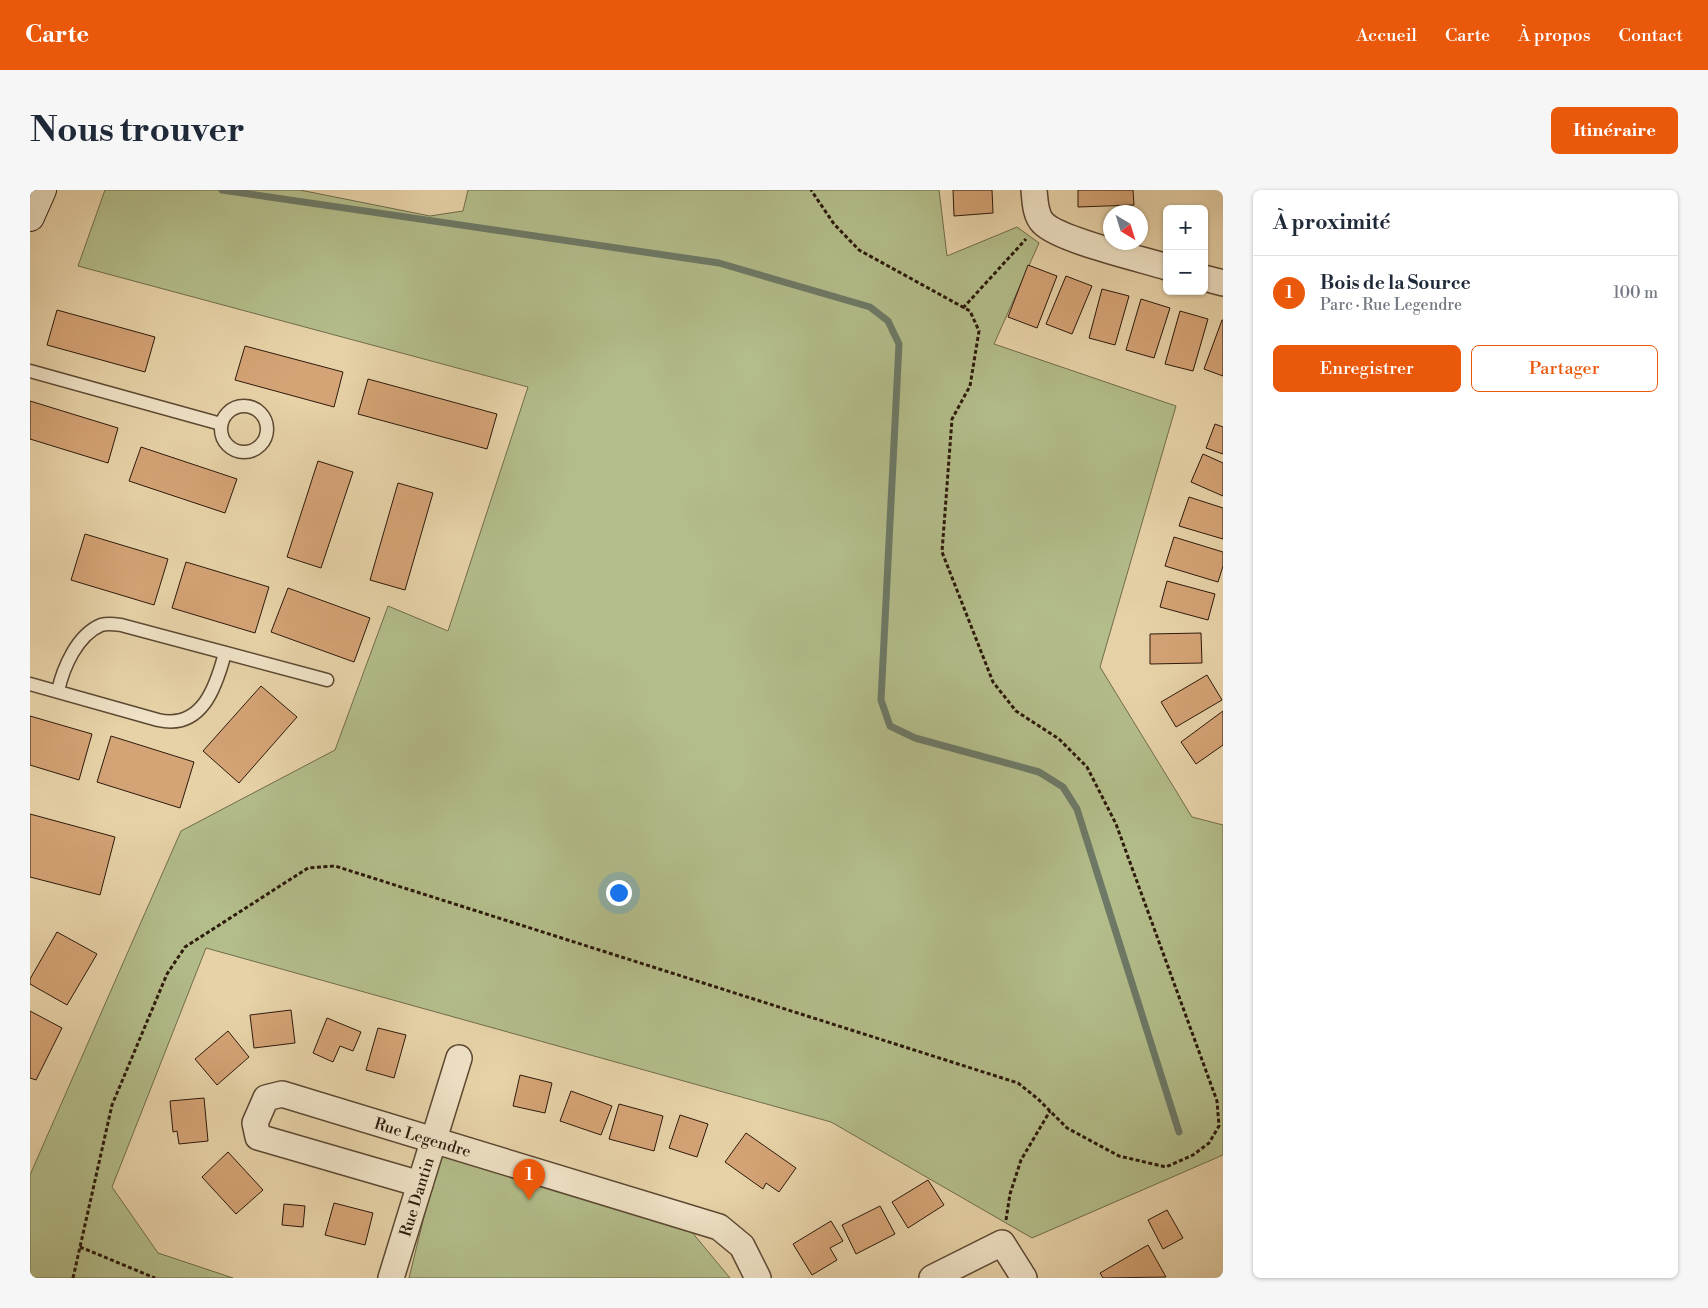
<!DOCTYPE html>
<html lang="fr">
<head>
<meta charset="utf-8">
<style>
	:root { --surface:#fff; --page:#f6f6f7; --text:#1f2937; --muted:#747a83; --line:#e0e1e3; --accent:#ea580c }
	body { margin:0; font-family:"Libre Bodoni",serif; background:var(--page); color:var(--text) }
	.controls { position:absolute; right:15px; top:15px; display:grid; overflow:hidden; border-radius:8px; box-shadow:0 1px 4px #0004 }
	.controls button { width:45px; height:45px; display:grid; place-items:center; padding:0; border:0; border-bottom:1px solid var(--line); background:var(--surface); color:var(--text); font:25px sans-serif }
	.compass { position:absolute; left:1073px; top:15px; width:45px; height:45px; border-radius:50%; background:var(--surface); box-shadow:0 1px 4px #0004; rotate:142deg }
	.you { position:absolute; left:588px; top:702px; width:18px; height:18px; margin:-12px; border:4px solid #fff; border-radius:50%; background:#1a73e8; box-shadow:0 0 0 8px #1a73e833 }
	.badge { display:grid; place-items:center; width:32px; height:32px; border-radius:50%; background:var(--accent); color:#fff; font-size:16px; font-weight:700 }
	.pin { position:absolute; translate:-50% -41px; filter:drop-shadow(0 1px 2px #0008) }
	.pin::after { content:''; position:absolute; top:26px; width:18px; height:15px; background:inherit; clip-path:polygon(0 0,100% 0,50% 100%) }
	.list { margin:0; padding:0; list-style:none }
	h2 { display:flex; justify-content:space-between; align-items:center; height:65px; margin:0; padding:0 20px; font-size:21px }
	h2 small { font-size:16px; font-weight:400; color:var(--muted) }
	.list li { display:grid; grid-template-columns:32px 1fr auto; gap:15px; align-items:center; box-sizing:border-box; height:75px; padding:0 20px; border-top:1px solid var(--line) }
	.list b { display:block; font-size:19px; white-space:nowrap }
	.list p { margin:0; font-size:16px; white-space:nowrap; color:var(--muted) }
	.list em { font-size:16px; font-style:normal; color:var(--muted) }
	.actions { display:flex; gap:10px; padding:15px 20px }
	.actions a { flex:1; padding:11px 0; border:1px solid var(--accent); border-radius:8px; text-align:center; font-size:18px; color:var(--accent) }
	.actions .main { background:var(--accent); color:#fff }
	.map { position:relative; flex:none; width:1193px; height:1088px; overflow:hidden; border-radius:8px }
	header { display:flex; align-items:center; gap:30px; box-sizing:border-box; height:70px; padding:0 25px; background:var(--accent); color:#fff }
	header strong { font-size:24px }
	nav { display:flex; gap:28px; margin-inline-start:auto; font-size:18px }
	.intro { display:flex; align-items:center; justify-content:space-between; box-sizing:border-box; height:120px; padding:0 30px }
	h1 { margin:0; font-size:35px }
	.button { padding:12px 22px; border-radius:8px; background:var(--accent); color:#fff; font-size:18px; font-weight:700 }
	main { display:flex; gap:30px; padding:0 30px }
	aside { flex:1; background:var(--surface); border-radius:8px; box-shadow:0 1px 4px #0004 }
	.map>svg:first-child { display:block }
</style>
</head>
<body>
<header>
<strong>Carte</strong>
<nav><a>Accueil</a><a>Carte</a><a>À propos</a><a>Contact</a></nav>
</header>
<div class="intro"><h1>Nous trouver</h1><a class="button">Itinéraire</a></div>
<main>
<div class="map">
<svg width="1193" height="1088" viewBox="0 0 1193 1088">
	<rect width="100%" height="100%" fill="#e7d2a8"/>
	<filter id="stains"><feTurbulence type="fractalNoise" baseFrequency=".004" numOctaves="4"/><feColorMatrix values="0 0 0 0 .2 0 0 0 0 .09 0 0 0 0 .02 0 0 0 .5 -.17"/></filter>
	<radialGradient id="worn" r=".72"><stop offset=".6" stop-color="#630" stop-opacity="0"/><stop offset="1" stop-color="#630" stop-opacity=".3"/></radialGradient>
	<g fill="#b3bd8a" stroke="#706c4a">
		<polygon points="75,0 270,0 400,26 433,21 438,0 909,0 917,66 987,37 1009,53 964,154 1146,216 1070,477 1162,627 1193,635 1193,965 1002,1048 801,932 176,758 82,997 128,1063 203,1088 0,1088 0,985 151,641 305,560 358,416 418,441 498,197 48,76"/>
		<polygon points="415,958 646,1023 700,1088 379,1088 401,998"/>
	</g>
	<g fill="none" stroke-linecap="round" stroke-linejoin="round">
		<polyline stroke="#6d7966" stroke-width="7" points="192,0 689,73 840,117 858,131 869,154 851,510 860,536 885,548 1009,582 1033,597 1047,619 1149,942"/>
	</g>
	<g fill="#d4a376" stroke="#2d1a0b">
		<polygon points="923,0 962,0 963,23 924,26"/>
		<polygon points="1048,0 1103,0 1104,15 1048,17"/>
		<polygon points="998,75 1027,86 1007,138 978,127"/>
		<polygon points="1036,86 1062,96 1042,144 1016,134"/>
		<polygon points="1072,99 1099,106 1085,155 1059,148"/>
		<polygon points="1111,109 1140,118 1124,168 1096,160"/>
		<polygon points="27,120 125,147 115,182 17,155"/>
		<polygon points="1150,121 1178,129 1163,181 1135,174"/>
		<polygon points="1192,130 1193,130 1193,186 1174,179"/>
		<polygon points="215,156 313,182 304,217 205,190"/>
		<polygon points="338,189 467,224 457,259 328,224"/>
		<polygon points="0,211 88,238 78,273 0,249"/>
		<polygon points="1185,234 1193,237 1193,264 1176,258"/>
		<polygon points="111,257 207,289 195,323 99,291"/>
		<polygon points="1173,264 1193,273 1193,306 1161,292"/>
		<polygon points="288,271 323,282 291,378 257,367"/>
		<polygon points="368,293 403,303 375,400 340,390"/>
		<polygon points="1159,307 1193,318 1193,349 1149,336"/>
		<polygon points="55,344 138,369 124,415 41,390"/>
		<polygon points="1144,347 1193,362 1193,376 1188,392 1135,376"/>
		<polygon points="156,372 239,397 225,443 142,418"/>
		<polygon points="1137,391 1185,404 1178,430 1130,417"/>
		<polygon points="258,398 340,428 324,472 241,442"/>
		<polygon points="1171,443 1172,473 1120,474 1120,444"/>
		<polygon points="1177,485 1192,510 1146,537 1131,512"/>
		<polygon points="231,496 267,527 209,593 173,561"/>
		<polygon points="1193,521 1193,555 1166,574 1151,552"/>
		<polygon points="0,526 62,544 49,590 0,575"/>
		<polygon points="81,546 164,572 150,618 67,592"/>
		<polygon points="0,624 85,647 70,705 0,687"/>
		<polygon points="27,742 67,764 37,815 0,794 0,789"/>
		<polygon points="261,820 265,853 224,858 220,825"/>
		<polygon points="0,821 32,838 6,890 0,888"/>
		<polygon points="297,828 331,842 323,861 310,856 303,872 283,863"/>
		<polygon points="348,838 376,845 364,888 336,880"/>
		<polygon points="198,841 219,867 187,895 165,869"/>
		<polygon points="490,885 522,893 515,923 483,916"/>
		<polygon points="541,901 582,916 571,945 530,931"/>
		<polygon points="174,908 178,951 149,954 147,941 143,942 140,911"/>
		<polygon points="589,914 633,926 624,961 579,949"/>
		<polygon points="650,925 678,934 667,967 639,958"/>
		<polygon points="716,943 766,978 749,1002 736,993 733,999 695,972"/>
		<polygon points="198,962 233,1000 206,1024 172,987"/>
		<polygon points="898,990 914,1015 878,1038 862,1012"/>
		<polygon points="304,1013 343,1023 335,1055 295,1045"/>
		<polygon points="254,1014 275,1016 273,1037 252,1035"/>
		<polygon points="850,1016 865,1044 826,1064 812,1035"/>
		<polygon points="1137,1020 1153,1048 1133,1059 1118,1030"/>
		<polygon points="801,1031 813,1051 800,1058 807,1070 782,1085 763,1054"/>
		<polygon points="1118,1055 1136,1087 1073,1088 1070,1083"/>
	</g>
	<g fill="none" stroke-linecap="round" stroke-linejoin="round">
		<g stroke="#5c4832" stroke-width="15">
			<g id="lane">
				<polyline points="0,181 191,234"/>
				<circle cx="214" cy="239" r="23"/>
				<path d="M 0,494 L 128,530 C 172,540 186,497 195,463"/>
				<path d="M 28,501 C 33,478 47,445 71,435 C 78,433 84,434 91,435 L 297,490"/>
			</g>
		</g>
		<g stroke="#5c4832" stroke-width="28">
			<g id="street">
				<path d="M 1004,0 C 1005,10 1005,25 1013,33 C 1029,50 1111,69 1137,77"/>
				<polyline points="1174,88 1193,93"/>
				<path id="s1" d="M 390,994 L 228,947 L 225,933 L 236,908 L 252,904 L 689,1037 L 712,1056 L 728,1088"/>
				<path id="s2" d="M 361,1088 L 429,868"/>
				<polyline points="902,1088 972,1053 994,1088"/>
			</g>
		</g>
		<g stroke="#2d1a0b" stroke-width="30">
			<polyline id="secondary" points="0,27 12,0"/>
		</g>
		<g stroke="#2d1a0b" stroke-width="3" stroke-dasharray="4 2.5" stroke-linecap="butt">
			<polyline points="933,118 996,49"/>
			<polyline points="976,1030 980,1004 991,970 1020,921"/>
			<polyline points="50,1057 125,1088"/>
			<polyline points="43,1088 82,915 137,784 155,757 278,678 305,676 988,893 1008,909 1037,938 1089,966 1136,977 1163,965 1179,953 1189,936 1187,911 1086,634 1057,577 1029,549 986,521 963,492 912,362 922,229 940,196 949,141 940,121 829,60 804,34 781,0"/>
		</g>
		<use href="#lane" stroke="#efe2c6" stroke-width="12"/>
		<use href="#street" stroke="#efe2c6" stroke-width="25"/>
		<use href="#secondary" stroke="#efe2c6" stroke-width="28"/>
	</g>
	<g text-anchor="middle" stroke-width="4.5" stroke-linejoin="round" paint-order="stroke">
		<g font-size="16" fill="#2d1a0b" stroke="#efe2c6">
			<text dy="6" stroke="none"><textPath href="#s1" startOffset="374">Rue Legendre</textPath></text>
			<text dy="6" stroke="none"><textPath href="#s2" startOffset="85">Rue Dantin</textPath></text>
		</g>
	</g>
	<rect width="100%" height="100%" filter="url(#stains)"/>
	<rect width="100%" height="100%" fill="url(#worn)"/>
</svg>
<div class="controls">
<button>+</button>
<button>−</button>
</div>
<svg class="compass" viewBox="-18 -18 36 36"><path d="M0-13l5 13h-10z" fill="#e53935"/><path d="M0 13l5-13h-10z" fill="#747a83"/></svg>
<div class="you"></div>
<div class="pin badge" style="left:499px;top:1010px">1</div>
</div>
<aside>
<h2>À proximité<small></small></h2>
<ul class="list">
<li><span class="badge">1</span><div><b>Bois de la Source</b><p>Parc · Rue Legendre</p></div><em>100 m</em></li>
</ul>
<div class="actions"><a class="main">Enregistrer</a><a>Partager</a></div>
</aside>
</main>
</body>
</html>
